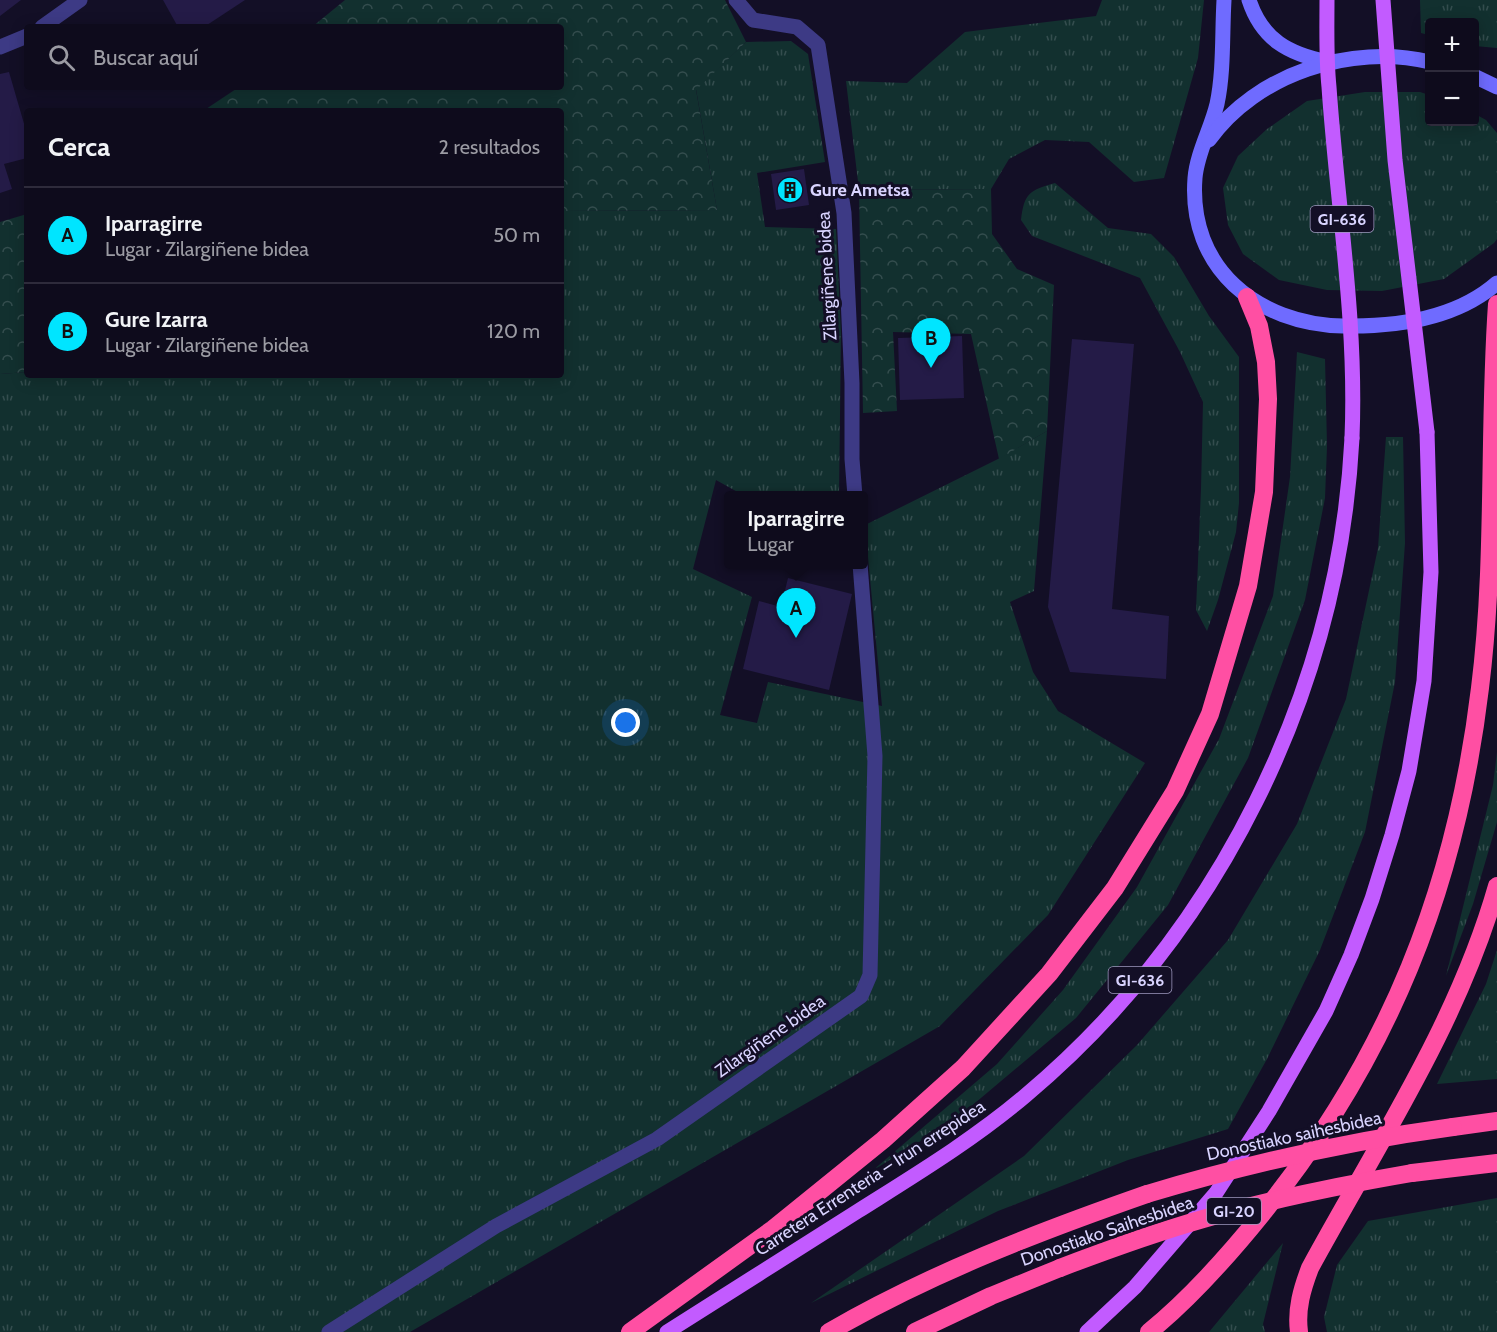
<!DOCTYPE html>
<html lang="es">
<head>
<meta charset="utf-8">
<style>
	:root { --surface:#0e0b1c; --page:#171425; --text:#f1f3f6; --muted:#9b9ba3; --line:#2e2b3b; --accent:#00e5ff }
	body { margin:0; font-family:Cabin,sans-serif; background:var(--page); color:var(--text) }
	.controls { position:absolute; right:18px; top:18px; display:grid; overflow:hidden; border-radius:6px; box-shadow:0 3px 15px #0003 }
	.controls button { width:54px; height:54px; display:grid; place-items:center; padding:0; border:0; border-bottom:2px solid var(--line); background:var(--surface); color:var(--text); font:30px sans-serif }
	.you { position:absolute; left:626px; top:723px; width:21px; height:21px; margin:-15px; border:4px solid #fff; border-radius:50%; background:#1a73e8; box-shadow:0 0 0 9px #1a73e833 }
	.badge { display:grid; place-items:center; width:39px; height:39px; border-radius:50%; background:var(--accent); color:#111; font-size:20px; font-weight:700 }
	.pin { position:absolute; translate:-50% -50px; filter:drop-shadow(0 2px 3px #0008) }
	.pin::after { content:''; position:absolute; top:32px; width:21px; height:18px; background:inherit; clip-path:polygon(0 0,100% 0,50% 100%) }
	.popup { position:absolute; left:724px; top:491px; width:144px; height:78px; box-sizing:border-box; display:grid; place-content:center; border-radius:6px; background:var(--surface); filter:drop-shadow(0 2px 4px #0005); font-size:20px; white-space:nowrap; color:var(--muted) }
	.popup b { font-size:22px; color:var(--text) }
	.popup::after { content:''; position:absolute; left:50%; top:100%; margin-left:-12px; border:12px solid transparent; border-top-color:var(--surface) }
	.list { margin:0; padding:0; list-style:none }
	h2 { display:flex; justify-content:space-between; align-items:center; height:78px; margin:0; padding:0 24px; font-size:26px }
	h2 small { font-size:20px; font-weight:400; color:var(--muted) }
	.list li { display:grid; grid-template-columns:39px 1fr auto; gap:18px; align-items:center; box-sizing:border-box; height:96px; padding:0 24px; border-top:2px solid var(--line) }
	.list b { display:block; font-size:22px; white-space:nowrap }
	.list p { margin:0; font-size:20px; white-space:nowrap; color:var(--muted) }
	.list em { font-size:20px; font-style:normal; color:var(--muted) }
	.icon { flex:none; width:33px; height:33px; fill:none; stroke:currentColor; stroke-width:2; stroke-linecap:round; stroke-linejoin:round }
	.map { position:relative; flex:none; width:1497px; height:1332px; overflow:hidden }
	.search { position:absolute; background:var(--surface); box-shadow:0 3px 15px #0003; left:24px; top:24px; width:540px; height:66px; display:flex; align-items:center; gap:15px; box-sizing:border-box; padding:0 21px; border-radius:6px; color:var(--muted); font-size:22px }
	.panel { position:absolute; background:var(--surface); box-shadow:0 3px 15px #0003; left:24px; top:108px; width:540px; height:270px; border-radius:6px }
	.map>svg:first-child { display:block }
</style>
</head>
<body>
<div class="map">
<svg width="1497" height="1332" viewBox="0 0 1497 1332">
	<defs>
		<pattern id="grass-tufts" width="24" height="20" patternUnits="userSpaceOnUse" patternTransform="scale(1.5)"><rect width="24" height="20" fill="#12302f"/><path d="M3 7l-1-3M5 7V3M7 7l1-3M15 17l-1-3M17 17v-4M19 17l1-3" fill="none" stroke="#344d4e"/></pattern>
		<pattern id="forest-crowns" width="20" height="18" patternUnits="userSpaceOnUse" patternTransform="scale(1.5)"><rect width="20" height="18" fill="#12302f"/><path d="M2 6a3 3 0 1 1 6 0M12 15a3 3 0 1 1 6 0" fill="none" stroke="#344d4e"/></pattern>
	</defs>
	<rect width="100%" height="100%" fill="#130f26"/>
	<g fill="url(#grass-tufts)">
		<polygon points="1102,0 1204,0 1198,58 1164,178 1134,182 1089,142 1045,140 1009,159 991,189 859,190 846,81 907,83 965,32 1096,16"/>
		<polygon points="1420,0 1497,0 1497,48 1475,46 1474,22 1430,22 1429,35 1421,33"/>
		<polygon points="791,41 808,54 825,162 757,173 765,227 836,229 841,334 839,495 743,495 716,480 693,569 752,597 720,715 757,723 768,682 882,706 865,525 998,459 1047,431 1034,591 1010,602 1033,672 1058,711 1145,763 1048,915 940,1026 410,1332 0,1332 0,374 27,372 27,375 561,375 561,211 717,210 696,89 746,42"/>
		<polygon points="1365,92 1420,92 1429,95 1430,122 1474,122 1475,114 1486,120 1497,133 1497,239 1494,243 1444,279 1382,291 1327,290 1279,280 1243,254 1228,225 1223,188 1238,156 1267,129 1307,101"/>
		<path d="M 1055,183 L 1108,228 L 1151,234 L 1174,257 L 1209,316 L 1239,357 L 1239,503 L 1236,532 L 1218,600 L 1207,631 L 1196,610 L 1201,489 L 1203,402 L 1180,352 L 1140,278 L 1032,236 L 1021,220 C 1024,193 1030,190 1055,183 Z"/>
		<polygon points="1297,352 1325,359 1327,446 1325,498 1305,600 1248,758 1168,905 1076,1018 956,1119 872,1171 997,1064 1063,990 1137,887 1219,739 1273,596 1290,477"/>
		<polygon points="1386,437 1403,437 1405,543 1395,682 1365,832 1320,950 1267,1059 1228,1129 1128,1160 998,1211 811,1303 1024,1156 1137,1045 1228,940 1297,824 1346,699 1378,548"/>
		<polygon points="1497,752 1497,822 1473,904 1446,976 1493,785"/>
		<polygon points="1497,950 1497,1079 1437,1084 1486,984"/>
		<polygon points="1497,1198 1497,1332 1327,1332 1324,1317 1337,1265 1368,1221"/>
		<polygon points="1283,1243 1263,1324 1265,1332 1209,1332"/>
	</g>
	<g fill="url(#forest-crowns)">
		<polygon points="345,0 725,0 746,42 696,90 717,210 561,211 561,111 203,111 239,87 561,87 561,27 312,27"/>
		<polygon points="991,189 992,234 1017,269 1054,285 1047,431 999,459 971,334 893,332 897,411 863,413 859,190"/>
		<polygon points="27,214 27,372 0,374 0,222"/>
	</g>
	<g fill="#241b47">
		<polygon points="0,0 21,0 0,16"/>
		<polygon points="163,0 245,0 204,27 178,27"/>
		<polygon points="9,72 27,134 27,158 4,164 12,189 0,193 0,74"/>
		<polygon points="804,169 809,205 776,210 771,174"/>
		<polygon points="962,336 964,398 900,400 898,338"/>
		<polygon points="1072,339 1134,344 1112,609 1169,616 1166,679 1070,672 1048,607"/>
		<polygon points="788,578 852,594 829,690 743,669 759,601 781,607"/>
	</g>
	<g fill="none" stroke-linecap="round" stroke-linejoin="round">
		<g stroke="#3d3a85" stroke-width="15">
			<polyline points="736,0 753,20 797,27 818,45 844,213 852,383 852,459 855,496"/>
			<polyline points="42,27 80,0"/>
			<polyline points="0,47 27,36"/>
			<polyline points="329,1332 496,1226 657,1139 861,996 870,975 875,756 860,564"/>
		</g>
		<g stroke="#6f6bff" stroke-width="15">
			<path d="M 1224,0 C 1222,34 1224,71 1217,104 C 1211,129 1197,153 1195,178 C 1188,268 1257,324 1343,326 C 1395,327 1456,319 1497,283"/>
			<path d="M 1249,0 C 1262,40 1289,54 1328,62"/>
			<polyline points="1474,76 1497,87"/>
			<path d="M 1209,140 C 1256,74 1351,43 1430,62"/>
		</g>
		<g stroke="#c25bff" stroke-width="15">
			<path d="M 667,1332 C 731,1292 794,1251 858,1211 C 915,1175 973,1140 1025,1096 C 1219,933 1339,691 1352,438"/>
			<polyline points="1087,1332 1135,1287 1216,1193 1269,1111 1326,1011 1351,955 1372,899 1392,835 1409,771 1424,681 1431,572 1427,432"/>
		</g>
		<g stroke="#ff4fa3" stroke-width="18">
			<polyline points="1453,1127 1497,1121"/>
			<polyline points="1412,1173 1497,1163"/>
			<polyline points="630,1332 773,1229 883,1140 963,1068 1049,974 1115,888 1175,791 1210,714 1248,586 1264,492 1268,399 1266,362 1259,326 1247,297"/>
			<path d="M 829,1332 C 929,1274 1038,1232 1147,1194"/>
			<polyline points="915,1332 991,1296 1060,1268"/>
			<path d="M 1149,1332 C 1191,1298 1228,1256 1262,1214 C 1389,1057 1456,888 1480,688 C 1496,561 1488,432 1497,304"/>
			<path d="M 1299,1332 C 1296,1309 1302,1289 1310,1268 C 1378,1143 1458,1023 1497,886"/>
		</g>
		<g stroke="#c25bff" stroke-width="15">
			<path d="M 1327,0 C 1327,29 1326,58 1329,87 C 1337,204 1357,320 1352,438"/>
			<polyline points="1383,0 1395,160 1427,432"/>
		</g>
		<g stroke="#ff4fa3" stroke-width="18">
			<path d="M 1147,1194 C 1247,1164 1349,1141 1453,1127"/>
			<path d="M 1060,1268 C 1107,1250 1154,1233 1203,1219 C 1272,1199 1342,1185 1412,1173"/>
		</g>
	</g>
	<defs>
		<g id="building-disc" transform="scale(1.35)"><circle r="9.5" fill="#00e5ff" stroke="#130f26"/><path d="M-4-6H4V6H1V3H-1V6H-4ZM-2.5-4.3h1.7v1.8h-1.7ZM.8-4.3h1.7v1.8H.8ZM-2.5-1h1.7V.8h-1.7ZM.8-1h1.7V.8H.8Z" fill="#111"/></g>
	</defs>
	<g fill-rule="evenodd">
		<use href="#building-disc" x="790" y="190"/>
	</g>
	<g text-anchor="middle" stroke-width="6" stroke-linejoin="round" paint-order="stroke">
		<g fill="#130f26" stroke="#9e99be" stroke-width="1.5">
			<rect x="1310.5" y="206" width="63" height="26" rx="4.5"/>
			<rect x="1108.5" y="967" width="63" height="26" rx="4.5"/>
			<rect x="1207" y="1198" width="54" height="26" rx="4.5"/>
		</g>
		<g font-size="16" font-weight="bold" fill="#d9d4ff">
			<text x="1342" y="225">GI-636</text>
			<text x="1140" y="986">GI-636</text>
			<text x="1234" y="1217">GI-20</text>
		</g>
		<g font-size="18" font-weight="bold" fill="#d9d4ff" stroke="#130f26" text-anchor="start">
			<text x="810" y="196">Gure Ametsa</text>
		</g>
		<g font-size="18" fill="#d9d4ff" stroke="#130f26">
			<text transform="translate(827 276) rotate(-93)" y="6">Zilargiñene bidea</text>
			<text transform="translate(770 1036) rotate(-35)" y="6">Zilargiñene bidea</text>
			<text transform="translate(1294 1136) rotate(-12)" y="6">Donostiako saihesbidea</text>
			<text transform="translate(870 1178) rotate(-33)" y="6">Carretera Errenteria – Irun errepidea</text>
			<text transform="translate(1107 1231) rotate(-19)" y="6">Donostiako Saihesbidea</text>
		</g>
	</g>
</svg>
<div class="controls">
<button>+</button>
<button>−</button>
</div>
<div class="you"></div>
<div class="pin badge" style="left:796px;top:638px">A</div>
<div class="popup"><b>Iparragirre</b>Lugar</div>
<div class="pin badge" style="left:931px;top:368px">B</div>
<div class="search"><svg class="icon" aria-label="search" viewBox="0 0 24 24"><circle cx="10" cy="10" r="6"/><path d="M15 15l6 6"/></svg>Buscar aquí</div>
<section class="panel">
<h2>Cerca<small>2 resultados</small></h2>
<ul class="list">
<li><span class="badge">A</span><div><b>Iparragirre</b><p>Lugar · Zilargiñene bidea</p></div><em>50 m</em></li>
<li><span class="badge">B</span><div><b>Gure Izarra</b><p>Lugar · Zilargiñene bidea</p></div><em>120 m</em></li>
</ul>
</section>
</div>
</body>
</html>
